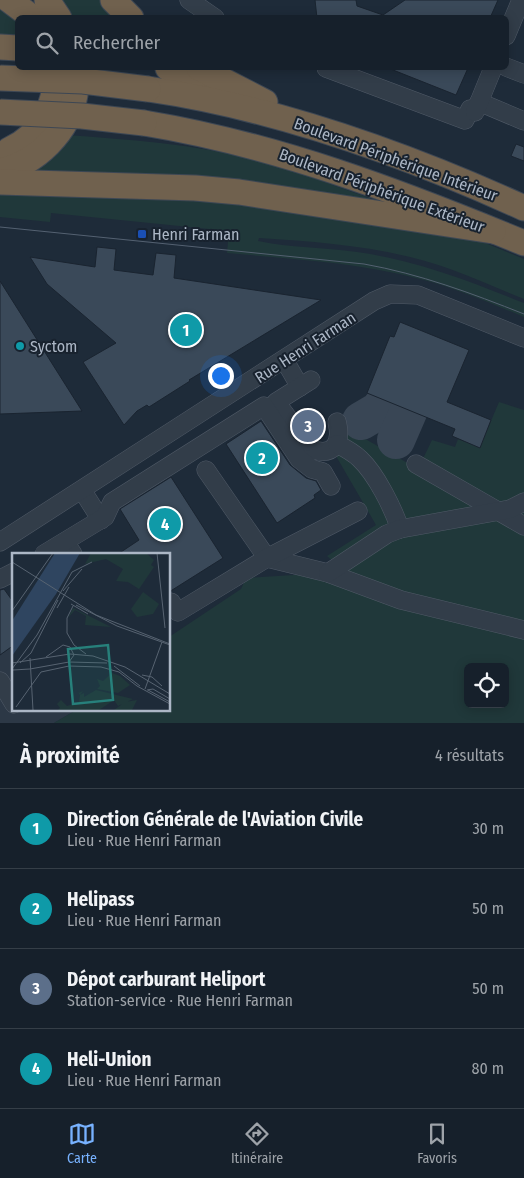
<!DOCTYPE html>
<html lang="fr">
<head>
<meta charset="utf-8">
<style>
	:root { --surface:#16202b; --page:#1f2833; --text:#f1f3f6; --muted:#9ea3a9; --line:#353e47; --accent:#78b2ff }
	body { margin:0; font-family:"Fira Sans Condensed",sans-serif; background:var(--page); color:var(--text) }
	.controls { position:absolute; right:15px; bottom:15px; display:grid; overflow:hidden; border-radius:8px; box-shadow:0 2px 12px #0003 }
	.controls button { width:45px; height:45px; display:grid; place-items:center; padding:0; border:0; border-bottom:1px solid var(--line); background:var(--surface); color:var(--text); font:25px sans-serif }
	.you { position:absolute; left:220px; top:375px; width:18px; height:18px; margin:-12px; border:4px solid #fff; border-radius:50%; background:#1a73e8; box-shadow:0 0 0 8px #1a73e833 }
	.badge { display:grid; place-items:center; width:32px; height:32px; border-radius:50%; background:var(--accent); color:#fff; font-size:16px; font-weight:700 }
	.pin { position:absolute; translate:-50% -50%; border:2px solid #fff; box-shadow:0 1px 5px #0006 }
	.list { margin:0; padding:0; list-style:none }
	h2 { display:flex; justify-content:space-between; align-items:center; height:65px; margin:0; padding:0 20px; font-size:21px }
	h2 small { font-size:16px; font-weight:400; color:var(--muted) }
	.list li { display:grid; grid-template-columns:32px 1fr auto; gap:15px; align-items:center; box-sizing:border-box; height:80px; padding:0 20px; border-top:1px solid var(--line) }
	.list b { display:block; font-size:19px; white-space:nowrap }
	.list p { margin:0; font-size:16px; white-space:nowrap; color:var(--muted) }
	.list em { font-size:16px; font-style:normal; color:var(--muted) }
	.icon { flex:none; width:28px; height:28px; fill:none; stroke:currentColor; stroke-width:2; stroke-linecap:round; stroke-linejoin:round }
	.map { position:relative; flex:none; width:524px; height:723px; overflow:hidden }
	.search { position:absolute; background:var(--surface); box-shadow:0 2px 12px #0003; left:15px; right:15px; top:15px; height:55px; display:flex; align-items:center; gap:12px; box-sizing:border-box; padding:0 18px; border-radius:8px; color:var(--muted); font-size:19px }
	.sheet { height:385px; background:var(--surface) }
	nav { display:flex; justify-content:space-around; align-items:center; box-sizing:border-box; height:70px; border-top:1px solid var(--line); background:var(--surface); font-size:14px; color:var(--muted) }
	nav a { display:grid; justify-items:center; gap:2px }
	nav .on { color:var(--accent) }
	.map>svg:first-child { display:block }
</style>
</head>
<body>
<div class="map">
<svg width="524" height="723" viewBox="0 0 524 723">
	<rect width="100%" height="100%" fill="#1e2b39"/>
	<polygon fill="#2c3846" points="14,645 14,709 78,709 54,723 0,723 0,655"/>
	<g fill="#20383a" fill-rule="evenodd">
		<polygon points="61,0 102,0 121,17 73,17"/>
		<polygon points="0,9 18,17 17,38 0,37"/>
		<path d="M 67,135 C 132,140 197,144 260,161 C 298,171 335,186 372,199 L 370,202 L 38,173 L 35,168 Z"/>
		<path d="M 0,193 L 167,199 L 254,205 L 478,240 L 524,259 L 524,299 C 499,289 475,278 450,269 C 388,247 324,242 259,238 L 258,241 C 290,248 324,247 357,252 C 415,260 469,281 524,303 L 524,317 C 490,303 456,288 420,279 C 357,262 291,259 227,253 L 229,231 L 51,213 L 50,222 L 0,217 Z"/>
		<path d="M 499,402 L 524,410 L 524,623 L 389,589 L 346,573 L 327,556 L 376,525 L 336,456 C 346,450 348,439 346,428 L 418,469 L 432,440 L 455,447 L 458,439 L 480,447 Z"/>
		<path d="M 310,574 L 524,638 L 524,723 L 54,723 L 78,709 L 169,709 L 169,637 L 241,589 L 246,578 ZM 468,667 L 505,667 L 505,704 L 468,704 Z"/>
	</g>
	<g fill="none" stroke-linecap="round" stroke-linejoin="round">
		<g stroke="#394655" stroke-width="38">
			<polyline points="361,421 378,411 386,401"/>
			<polyline points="396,440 409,410"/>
		</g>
	</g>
	<g fill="#3a4959" stroke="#1a2430">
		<polygon points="315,0 356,0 357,6 383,15 405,0 498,0 490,18 317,18"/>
		<polygon points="388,68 468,68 456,95"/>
		<polygon points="516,144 524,147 524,161 511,156"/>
		<polygon points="97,247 116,249 114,270 153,275 156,253 176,255 174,278 321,300 189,380 190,381 149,407 147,405 137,411 124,425 83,362 116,343 47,284 30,257 95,267"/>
		<polygon points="0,281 82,411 0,414"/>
		<polygon points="400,322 469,350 447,402 491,420 480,448 452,436 455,429 367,393 390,336 394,337"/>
		<polygon points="261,421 290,465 306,478 316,481 321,490 314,495 315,498 277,523 226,444"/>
		<polygon points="171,477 223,558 169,592 169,554 118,554 139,540 120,509"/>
		<polygon points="4,589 14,603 14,645 0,655 0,590"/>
	</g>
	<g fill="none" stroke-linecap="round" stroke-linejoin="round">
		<g stroke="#505a67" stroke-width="19">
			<g id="minor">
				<polyline points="189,0 215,18"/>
				<polyline points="506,36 521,0"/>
				<polyline points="506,67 524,74"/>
				<polyline points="326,68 465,120 470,109"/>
				<polyline points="479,102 524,121"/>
				<polyline points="475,112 493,68"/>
				<polyline points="285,361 300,387"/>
				<path d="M 311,380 L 276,402 L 311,449 C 334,457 342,443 337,422"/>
				<path d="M 337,444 C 345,448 353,452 360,459 C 376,474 393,508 400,529"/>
				<polyline points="416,464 524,526"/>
				<polyline points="206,470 267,558 328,573 401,600 524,630"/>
				<polyline points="82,490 101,520"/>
				<polyline points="0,542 374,301 390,294 418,295 524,338"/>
				<polyline points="65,542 73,554"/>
				<polyline points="44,554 105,517 112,502 264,406 299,459 312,469 323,472 331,486"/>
				<polyline points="328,573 387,534 400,529 510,509 524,502"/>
				<polyline points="0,579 14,572"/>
				<polyline points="169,604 171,602 178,612 267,558 358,511"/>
				<polyline points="0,681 14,704"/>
			</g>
		</g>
		<g stroke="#3d4754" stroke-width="27">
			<g id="highway">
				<polyline points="9,0 33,18"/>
				<polyline points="47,0 59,18"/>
				<polyline points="113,0 131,18"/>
				<polyline points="0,47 18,48"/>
				<polyline points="168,68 214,77"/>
				<polyline points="199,68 265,102"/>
				<path d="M 148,89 C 278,108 405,154 524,208"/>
				<path d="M 144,123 C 277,145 400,192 524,243"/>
				<path d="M 9,150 C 42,135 58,103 55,68"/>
				<path d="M 0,171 C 36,164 69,131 75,95 C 77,86 75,76 75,68"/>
				<polyline points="0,182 195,188 239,192 493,231"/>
			</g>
		</g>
		<use href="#minor" stroke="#323d49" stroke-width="18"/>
		<use href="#highway" stroke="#70614e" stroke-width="25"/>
		<path stroke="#546171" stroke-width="1" d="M 0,227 L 364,264 C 420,274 471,293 524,314"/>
		<g stroke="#3d4754" stroke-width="27" stroke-linecap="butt">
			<g id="highway-bridge">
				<polyline points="0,78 83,81 148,89"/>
				<polyline points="0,112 82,116 144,123"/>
			</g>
		</g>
		<use href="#highway-bridge" stroke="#70614e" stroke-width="25"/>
	</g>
	<rect fill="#1a4fb4" stroke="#18222e" stroke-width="2" x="137" y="229" width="10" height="10" rx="2.5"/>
	<circle fill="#0f9aa8" stroke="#18222e" stroke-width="2" cx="20" cy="346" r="5"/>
	<g text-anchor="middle" stroke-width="4" stroke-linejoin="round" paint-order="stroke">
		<g font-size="16" fill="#acb7c6" stroke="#18222e">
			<text transform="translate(396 159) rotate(20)" y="6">Boulevard Périphérique Intérieur</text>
			<text transform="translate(382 190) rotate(20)" y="6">Boulevard Périphérique Extérieur</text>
			<text transform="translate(305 347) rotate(-33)" y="6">Rue Henri Farman</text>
		</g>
		<g font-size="16" fill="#acb7c6" stroke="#18222e" text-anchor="start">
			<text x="152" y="240">Henri Farman</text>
			<text x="30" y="352">Syctom</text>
		</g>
	</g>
	<g transform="translate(12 553)">
		<rect width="158" height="158" fill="#1e2b39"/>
		<path d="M 79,0 L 134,0 L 142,7 L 139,12 L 142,14 L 127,36 L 116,29 L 104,28 L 111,16 L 94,6 L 73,11 ZM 131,39 L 147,51 L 141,61 L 125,64 L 119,56 ZM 61,55 L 99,74 L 73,72 L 74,63 L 63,57 L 56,65 ZM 100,120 L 108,123 L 118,132 L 106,140 L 85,136 L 88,133 L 85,126 L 91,128 ZM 65,137 L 67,140 L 71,138 L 68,142 L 72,140 L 72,144 L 84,137 L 121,146 L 106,153 L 102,147 L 87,157 L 46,157 L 48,155 L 45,151 L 49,147 L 55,153 L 67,149 L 68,142 ZM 128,141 L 120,157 L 102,157 L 113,149 L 125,147 Z" fill="#20383a"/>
		<path d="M 43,0 L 68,0 L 44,41 L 0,103 L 0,68 Z" fill="#2f4560"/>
		<path fill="none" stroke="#576371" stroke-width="1" d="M 145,0 L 153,75M 0,9 L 84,62 L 158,91M 51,38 L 70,16M 59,51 L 76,61M 64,52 L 105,73 L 158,92M 61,53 L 55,65 L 55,80 L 62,92 L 74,101M 45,55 L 57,34M 0,58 L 41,0M 18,105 L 21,157M 57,109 L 95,110M 0,110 L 58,101 L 81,103 L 113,114 L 158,141M 8,110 L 19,100 L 46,47M 102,113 L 128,133M 0,116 L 25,82 L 60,19 L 80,9M 18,116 L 57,109 L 62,102 L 58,94 L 51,92 L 34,104M 1,117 L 18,116M 130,122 L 140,124 L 150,133M 133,136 L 150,89M 135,137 L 141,136 L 158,146M 136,137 L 158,149M 4,154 L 29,119 L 57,113 L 89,114 L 107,119 L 125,133 L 158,151"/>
		<path fill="#27807b" fill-opacity="0.15" stroke="#27807b" stroke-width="2.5" d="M 96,92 L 101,147 L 61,151 L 56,96 Z"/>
		<rect width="158" height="158" fill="none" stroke="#acb7c6" stroke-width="2.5"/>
	</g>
</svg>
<div class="controls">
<button><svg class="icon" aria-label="locate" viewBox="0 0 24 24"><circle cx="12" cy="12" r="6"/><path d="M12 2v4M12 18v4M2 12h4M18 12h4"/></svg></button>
</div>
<div class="you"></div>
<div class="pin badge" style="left:186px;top:330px;background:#0f9aa8">1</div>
<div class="pin badge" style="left:262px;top:458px;background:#0f9aa8">2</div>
<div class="pin badge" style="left:308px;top:426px;background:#5c6f8a">3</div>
<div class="pin badge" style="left:165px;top:524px;background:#0f9aa8">4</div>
<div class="search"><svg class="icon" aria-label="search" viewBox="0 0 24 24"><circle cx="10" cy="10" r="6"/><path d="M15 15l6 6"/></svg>Rechercher</div>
</div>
<section class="sheet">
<h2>À proximité<small>4 résultats</small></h2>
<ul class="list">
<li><span class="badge" style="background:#0f9aa8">1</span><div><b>Direction Générale de l'Aviation Civile</b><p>Lieu · Rue Henri Farman</p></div><em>30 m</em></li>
<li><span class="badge" style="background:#0f9aa8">2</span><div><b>Helipass</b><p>Lieu · Rue Henri Farman</p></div><em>50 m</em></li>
<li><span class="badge" style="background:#5c6f8a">3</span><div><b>Dépot carburant Heliport</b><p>Station-service · Rue Henri Farman</p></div><em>50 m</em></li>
<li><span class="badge" style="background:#0f9aa8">4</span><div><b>Heli-Union</b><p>Lieu · Rue Henri Farman</p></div><em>80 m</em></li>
</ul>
</section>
<nav>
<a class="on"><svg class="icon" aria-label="map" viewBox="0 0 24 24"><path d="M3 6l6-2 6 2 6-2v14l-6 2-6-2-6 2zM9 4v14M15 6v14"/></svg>Carte</a>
<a><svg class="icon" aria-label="directions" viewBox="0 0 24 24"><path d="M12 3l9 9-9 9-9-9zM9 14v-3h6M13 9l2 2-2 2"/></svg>Itinéraire</a>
<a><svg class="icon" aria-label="saved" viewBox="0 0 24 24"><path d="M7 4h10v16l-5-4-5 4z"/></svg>Favoris</a>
</nav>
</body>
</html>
